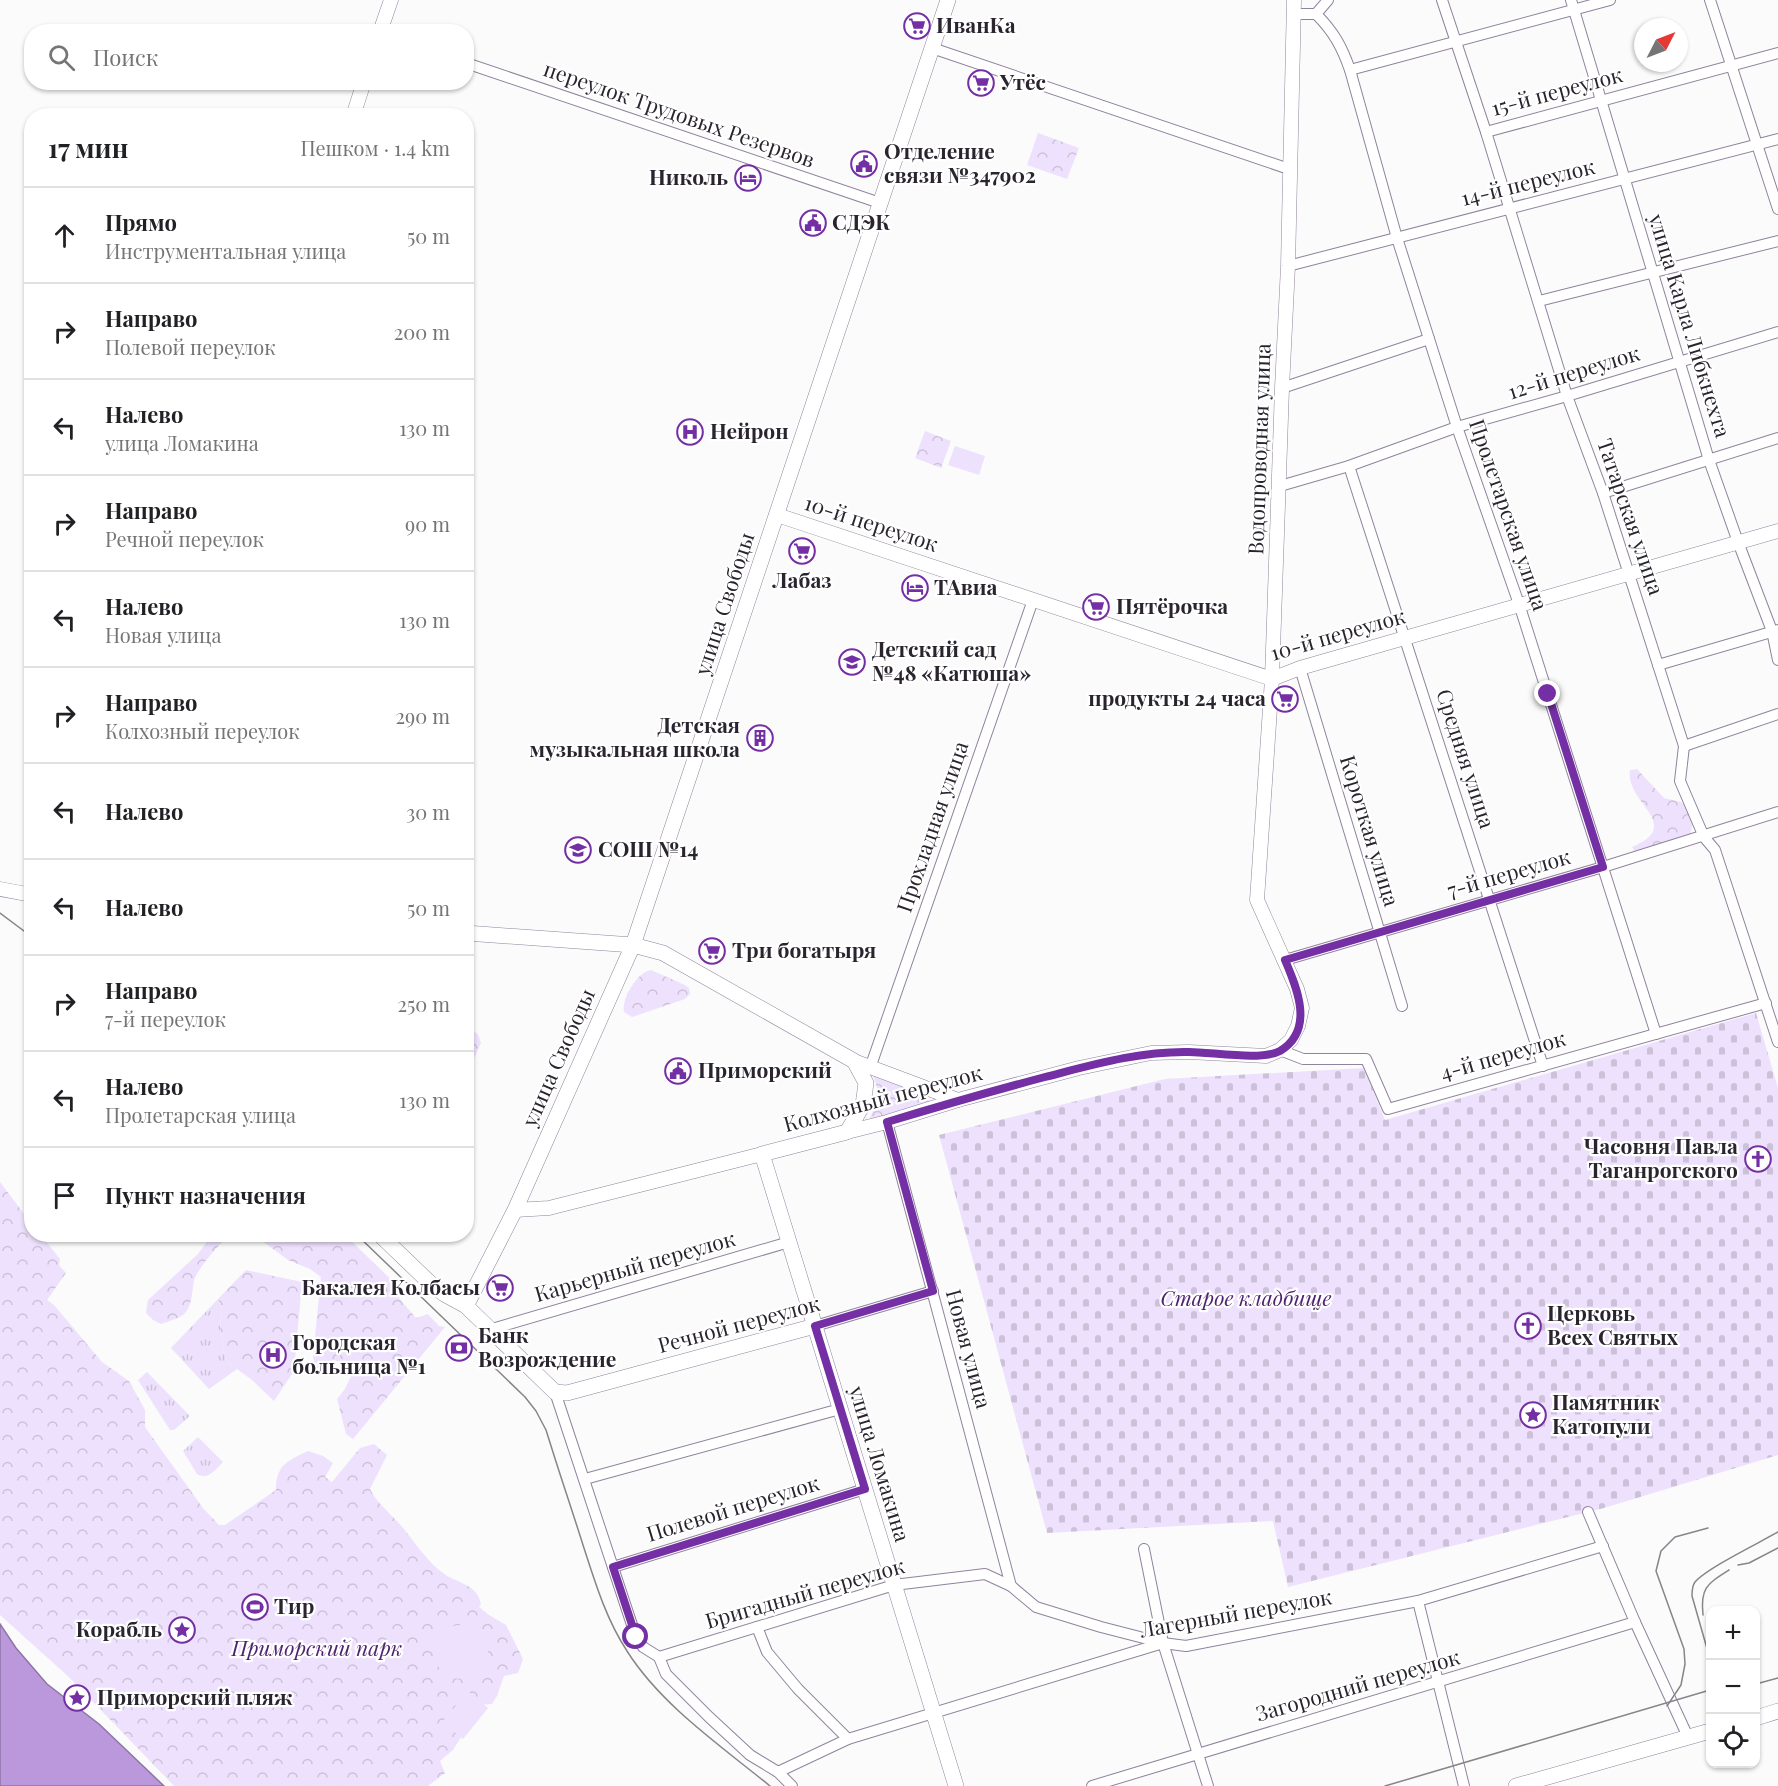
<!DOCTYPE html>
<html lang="ru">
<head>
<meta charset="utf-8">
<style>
	:root { --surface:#fff; --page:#f6f6f6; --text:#202124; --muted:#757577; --line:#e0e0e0 }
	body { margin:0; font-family:"Playfair Display",serif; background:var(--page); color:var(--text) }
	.controls { position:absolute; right:18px; bottom:18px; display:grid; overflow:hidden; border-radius:12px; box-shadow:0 2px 4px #0004 }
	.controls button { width:54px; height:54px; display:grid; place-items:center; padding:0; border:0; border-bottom:2px solid var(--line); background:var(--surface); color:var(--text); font:30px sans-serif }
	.compass { position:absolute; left:1634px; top:18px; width:54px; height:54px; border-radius:50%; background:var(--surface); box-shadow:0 2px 4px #0004; rotate:48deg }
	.stop { position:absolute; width:18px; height:18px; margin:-14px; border:4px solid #732fa3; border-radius:50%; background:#fff }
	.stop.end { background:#732fa3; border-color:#fff; box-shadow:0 2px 6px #0008 }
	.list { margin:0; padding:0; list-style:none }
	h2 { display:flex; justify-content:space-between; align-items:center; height:78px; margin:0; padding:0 24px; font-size:26px }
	h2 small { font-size:20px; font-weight:400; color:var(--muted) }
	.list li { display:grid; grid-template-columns:39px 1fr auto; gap:18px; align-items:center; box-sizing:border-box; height:96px; padding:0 24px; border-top:2px solid var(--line) }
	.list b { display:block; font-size:22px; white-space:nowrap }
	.list p { margin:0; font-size:20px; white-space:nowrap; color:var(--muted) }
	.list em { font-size:20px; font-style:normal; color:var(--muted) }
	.icon { flex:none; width:33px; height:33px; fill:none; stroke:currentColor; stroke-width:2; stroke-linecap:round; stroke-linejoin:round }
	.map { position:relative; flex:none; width:1778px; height:1786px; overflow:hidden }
	.search { position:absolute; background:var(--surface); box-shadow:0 2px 4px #0004; left:24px; top:24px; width:450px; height:66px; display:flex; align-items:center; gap:15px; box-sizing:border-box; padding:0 21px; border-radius:24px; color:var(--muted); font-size:22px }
	.panel { position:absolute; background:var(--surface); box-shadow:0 2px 4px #0004; left:24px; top:108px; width:450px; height:1134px; border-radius:24px }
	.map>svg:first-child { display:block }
</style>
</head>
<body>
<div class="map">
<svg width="1778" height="1786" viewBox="0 0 1778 1786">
	<defs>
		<pattern id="grass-tufts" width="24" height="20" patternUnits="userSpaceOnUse" patternTransform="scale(1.5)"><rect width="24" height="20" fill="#eee1fd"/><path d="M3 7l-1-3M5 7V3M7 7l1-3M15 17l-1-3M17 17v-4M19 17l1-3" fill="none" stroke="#ccc1d9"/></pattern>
		<pattern id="forest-crowns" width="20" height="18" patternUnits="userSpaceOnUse" patternTransform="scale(1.5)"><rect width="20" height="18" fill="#eee1fd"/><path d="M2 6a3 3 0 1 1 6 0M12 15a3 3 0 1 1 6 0" fill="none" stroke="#ccc1d9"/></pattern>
		<pattern id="cemetery-stones" width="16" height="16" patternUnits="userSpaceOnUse" patternTransform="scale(1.5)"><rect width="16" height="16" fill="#eee1fd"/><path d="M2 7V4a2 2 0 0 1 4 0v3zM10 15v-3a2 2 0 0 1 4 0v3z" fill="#ccc1d9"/></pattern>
	</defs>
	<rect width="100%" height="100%" fill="#fbfbfb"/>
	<g fill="url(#grass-tufts)">
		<polygon points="218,1299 222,1309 220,1327 226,1361 237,1369 209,1389 171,1348"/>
		<polygon points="147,1372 190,1416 174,1430 170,1430 138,1380"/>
		<path d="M 198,1437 L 223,1462 C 216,1469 208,1481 197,1474 L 183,1451 Z"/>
	</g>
	<g fill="url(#forest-crowns)">
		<polygon points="1038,133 1079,148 1067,179 1027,165"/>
		<polygon points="925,431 951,441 941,468 915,458"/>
		<path d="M 1637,769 L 1664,798 L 1681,802 L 1689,808 L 1693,822 L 1690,835 L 1635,852 L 1632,847 C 1686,825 1624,802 1630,770 Z"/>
		<path d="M 651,970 L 685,985 L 689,988 L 690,994 L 685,999 L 632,1017 L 624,1012 C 621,999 637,972 651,970 Z"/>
		<polygon points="467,1027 478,1034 481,1043 467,1074"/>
		<path d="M 876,1074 C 890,1080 921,1089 930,1101 L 926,1106 L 872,1120 L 870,1118 C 878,1100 881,1096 873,1076 Z"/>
		<path d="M 0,1182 L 31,1223 L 32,1234 L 41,1235 L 60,1259 L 59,1265 L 66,1273 L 47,1300 L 54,1305 L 102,1362 L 129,1381 L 145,1410 L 145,1427 L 203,1508 L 219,1525 L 225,1525 L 276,1490 C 276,1465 287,1461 308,1451 L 323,1456 L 333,1463 L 325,1477 L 332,1482 L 360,1448 L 374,1444 L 387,1455 L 370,1489 C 378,1505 392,1514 403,1528 C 415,1542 427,1562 443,1573 C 458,1584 476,1583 481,1604 L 479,1607 L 489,1615 L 506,1625 L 523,1659 L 518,1673 L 504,1676 L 497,1696 L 492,1704 L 481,1705 L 453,1750 L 440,1761 L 445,1773 L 428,1786 L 174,1786 L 70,1678 L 0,1615 Z"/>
		<path d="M 216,1234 L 230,1235 C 220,1243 199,1267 194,1280 C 193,1284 193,1290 192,1294 C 189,1317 181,1317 161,1324 L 153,1320 L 146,1313 L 148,1300 L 198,1254 L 209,1239 Z"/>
		<polygon points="254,1235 345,1235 403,1291 399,1298 416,1318 428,1314 439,1326 445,1327 353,1439 346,1434 337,1399 345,1389 352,1374 344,1363 334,1360 321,1369 315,1368 313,1356 321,1277 310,1269 288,1260"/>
		<polygon points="246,1270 302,1282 294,1371 274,1401 252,1380 226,1361 220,1327 222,1309 218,1299"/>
	</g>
	<polygon fill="url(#cemetery-stones)" points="1756,1013 1778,1088 1778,1455 1604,1508 1288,1587 1273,1521 1047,1533 939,1135 1165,1079 1364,1068 1385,1120"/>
	<g fill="#eee1fd">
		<polygon points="955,446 985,456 979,475 948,465"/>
		<circle cx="461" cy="1652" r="27"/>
		<polygon points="468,1691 488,1708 463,1739 442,1722"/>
	</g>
	<polygon fill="#ba98db" stroke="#8e75a7" stroke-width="1.5" points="0,1624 16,1648 47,1684 99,1724 164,1786 0,1786"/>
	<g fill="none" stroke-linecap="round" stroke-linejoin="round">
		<g stroke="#90839d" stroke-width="12">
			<g id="minor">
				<polyline points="1442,0 1486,132 1567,396 1603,493 1684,746 1680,781 1704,837 1715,850 1778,1042"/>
				<polyline points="1571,0 1709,460 1738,542 1772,631 1778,660"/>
				<polyline points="1710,0 1778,209"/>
				<polyline points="1294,14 1316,14 1328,0"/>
				<path d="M 1316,14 C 1334,32 1342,47 1350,70 L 1397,238 L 1457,427 L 1519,604 L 1656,1034"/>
				<polyline points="932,48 1289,169"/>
				<polyline points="466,63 880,203"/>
				<polyline points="1350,70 1610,0"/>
				<polyline points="1486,132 1778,53"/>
				<polyline points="1288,266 1778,139"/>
				<polyline points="1539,301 1778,241"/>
				<polyline points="1282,388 1429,339"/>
				<polyline points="1349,466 1543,1066"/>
				<polyline points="1280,486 1349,466 1457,427 1567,396 1778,332"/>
				<polyline points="1603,493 1778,438"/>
				<polyline points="1658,665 1778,630"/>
				<polyline points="1300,668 1402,1006"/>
				<polyline points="1684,746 1778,714"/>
				<polyline points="1285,960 1603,867 1778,812"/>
				<polyline points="1280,1050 1303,1059 1366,1059 1388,1109 1766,1003"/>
				<polyline points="870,1068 1033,600"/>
				<polyline points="887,1122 1011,1586"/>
				<polyline points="815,1326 933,1291"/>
				<polyline points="492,1329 789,1242"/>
				<polyline points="555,1392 636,1637 643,1647 659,1657 666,1674 709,1717 750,1755 778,1772 792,1786"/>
				<polyline points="585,1479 840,1409"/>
				<polyline points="1588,1512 1635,1622 1688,1737"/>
				<polyline points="1144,1549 1163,1643 1208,1786"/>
				<polyline points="613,1567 865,1489"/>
				<polyline points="1418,1601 1464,1786"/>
				<polyline points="757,1627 767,1652 798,1689 848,1739"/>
				<polyline points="659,1657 894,1585 985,1574 1011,1586 1036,1607 1101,1627 1163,1643"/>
				<polyline points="778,1772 848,1739 1163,1643 1186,1646 1418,1601 1603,1546"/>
				<polyline points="1092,1786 1635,1622"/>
			</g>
		</g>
		<g stroke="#90839d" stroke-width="15">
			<g id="tertiary">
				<polyline points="380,32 391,0"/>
				<polyline points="353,116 364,82"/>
				<polyline points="777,515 1272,679 1300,668 1778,531"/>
				<polyline points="0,889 32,895"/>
				<polyline points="854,1061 958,1100"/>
				<polyline points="847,1132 887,1122 958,1100 1079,1068 1151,1053 1189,1052 1266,1056 1280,1050 1291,1040 1298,1026 1302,1008 1297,989 1257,900 1272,679 1282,388 1288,266 1294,0"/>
				<polyline points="515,1210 549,1208 762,1154"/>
			</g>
		</g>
		<g stroke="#90839d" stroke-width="16">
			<g id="secondary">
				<polyline points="466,933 633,945 663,953 854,1061 866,1083 863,1105 847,1132 762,1154 956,1786"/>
				<polyline points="379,1234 431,1284 444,1294 466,1306 555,1392 567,1393 815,1326"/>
				<polyline points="466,1306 515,1210 633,945 948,0"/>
				<polyline points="1756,1718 1778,1711"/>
				<polyline points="1516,1786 1710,1731"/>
			</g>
		</g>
		<use href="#minor" stroke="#fff" stroke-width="10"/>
		<use href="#tertiary" stroke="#fff" stroke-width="14"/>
		<use href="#secondary" stroke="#fff" stroke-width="15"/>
		<g stroke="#87848a" stroke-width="1.5">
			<polyline points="0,913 32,937"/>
			<path d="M 356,1234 L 525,1397 L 536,1411 L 546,1430 L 552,1449 C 562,1481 573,1513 583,1545 C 595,1582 606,1619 627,1651 C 661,1705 721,1746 770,1786"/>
			<polyline points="1738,1565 1749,1563 1778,1548"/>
			<path d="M 1703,1615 C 1700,1588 1707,1584 1729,1570"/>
			<path d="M 1710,1659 L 1692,1596 C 1692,1591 1692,1586 1695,1582 C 1707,1568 1759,1543 1778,1532"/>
			<polyline points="1756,1684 1778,1678"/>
			<polyline points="1667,1706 1681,1685 1685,1664 1684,1649 1656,1571 1661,1551 1675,1537 1708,1528"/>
			<polyline points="1385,1786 1710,1690"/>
		</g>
	</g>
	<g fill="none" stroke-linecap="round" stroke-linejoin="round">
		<path stroke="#732fa3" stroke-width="8" d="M 636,1637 L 613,1567 L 865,1489 L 815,1326 L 933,1291 L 887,1122 C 940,1106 992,1091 1045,1077 C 1092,1065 1140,1051 1189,1052 C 1212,1052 1261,1061 1280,1051 C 1315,1030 1297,988 1285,960 L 1603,867 L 1548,694"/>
	</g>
	<defs>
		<g id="supermarket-ring" transform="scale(1.35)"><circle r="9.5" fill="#fff" stroke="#732fa3" stroke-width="1.5"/><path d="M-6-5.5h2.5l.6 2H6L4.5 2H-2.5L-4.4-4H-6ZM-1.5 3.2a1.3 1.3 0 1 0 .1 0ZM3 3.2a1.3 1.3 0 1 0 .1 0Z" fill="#732fa3"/></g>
		<g id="civic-ring" transform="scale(1.35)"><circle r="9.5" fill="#fff" stroke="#732fa3" stroke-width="1.5"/><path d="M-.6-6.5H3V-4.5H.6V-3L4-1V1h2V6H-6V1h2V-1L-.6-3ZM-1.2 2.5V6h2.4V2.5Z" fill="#732fa3"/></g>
		<g id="hotel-ring" transform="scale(1.35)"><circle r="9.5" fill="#fff" stroke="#732fa3" stroke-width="1.5"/><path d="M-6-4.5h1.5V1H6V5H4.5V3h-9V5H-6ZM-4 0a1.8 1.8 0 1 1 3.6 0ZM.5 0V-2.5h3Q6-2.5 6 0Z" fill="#732fa3"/></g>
		<g id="hospital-ring" transform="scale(1.35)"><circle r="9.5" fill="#fff" stroke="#732fa3" stroke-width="1.5"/><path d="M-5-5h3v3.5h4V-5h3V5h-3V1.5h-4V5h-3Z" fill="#732fa3"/></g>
		<g id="school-ring" transform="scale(1.35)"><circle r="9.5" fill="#fff" stroke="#732fa3" stroke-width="1.5"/><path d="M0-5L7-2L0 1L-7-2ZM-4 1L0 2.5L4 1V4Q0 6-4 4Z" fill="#732fa3"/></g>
		<g id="building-ring" transform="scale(1.35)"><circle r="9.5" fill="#fff" stroke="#732fa3" stroke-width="1.5"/><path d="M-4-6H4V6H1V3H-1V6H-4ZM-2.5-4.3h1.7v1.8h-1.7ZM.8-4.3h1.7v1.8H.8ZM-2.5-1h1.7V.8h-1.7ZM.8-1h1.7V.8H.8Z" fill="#732fa3"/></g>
		<g id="church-ring" transform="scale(1.35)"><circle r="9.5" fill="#fff" stroke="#732fa3" stroke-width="1.5"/><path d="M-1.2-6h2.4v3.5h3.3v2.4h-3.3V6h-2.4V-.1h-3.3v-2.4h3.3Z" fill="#732fa3"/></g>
		<g id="bank-ring" transform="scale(1.35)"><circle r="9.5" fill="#fff" stroke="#732fa3" stroke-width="1.5"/><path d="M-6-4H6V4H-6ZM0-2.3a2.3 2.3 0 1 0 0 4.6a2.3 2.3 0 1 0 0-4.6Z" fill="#732fa3"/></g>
		<g id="sight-ring" transform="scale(1.35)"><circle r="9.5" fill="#fff" stroke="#732fa3" stroke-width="1.5"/><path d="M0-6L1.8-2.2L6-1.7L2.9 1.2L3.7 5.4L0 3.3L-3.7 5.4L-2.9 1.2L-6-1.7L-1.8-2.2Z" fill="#732fa3"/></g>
		<g id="stadium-ring" transform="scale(1.35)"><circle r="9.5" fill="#fff" stroke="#732fa3" stroke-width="1.5"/><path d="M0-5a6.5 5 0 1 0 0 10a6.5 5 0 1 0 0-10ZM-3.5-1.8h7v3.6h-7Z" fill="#732fa3"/></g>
	</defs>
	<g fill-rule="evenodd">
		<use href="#supermarket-ring" x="917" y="26"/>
		<use href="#supermarket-ring" x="981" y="83"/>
		<use href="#civic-ring" x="864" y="164"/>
		<use href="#hotel-ring" x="748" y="178"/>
		<use href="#civic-ring" x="813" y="223"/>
		<use href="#hospital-ring" x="690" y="432"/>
		<use href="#supermarket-ring" x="802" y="551"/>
		<use href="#hotel-ring" x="915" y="588"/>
		<use href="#supermarket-ring" x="1096" y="607"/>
		<use href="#school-ring" x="852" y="662"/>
		<use href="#supermarket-ring" x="1285" y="699"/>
		<use href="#building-ring" x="760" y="738"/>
		<use href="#school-ring" x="578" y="850"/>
		<use href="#supermarket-ring" x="712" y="951"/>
		<use href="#civic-ring" x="678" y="1071"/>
		<use href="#church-ring" x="1758" y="1159"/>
		<use href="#supermarket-ring" x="500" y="1288"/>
		<use href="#church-ring" x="1528" y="1326"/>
		<use href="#bank-ring" x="459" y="1348"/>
		<use href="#hospital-ring" x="273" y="1355"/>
		<use href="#sight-ring" x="1533" y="1415"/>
		<use href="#stadium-ring" x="255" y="1607"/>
		<use href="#sight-ring" x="182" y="1630"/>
		<use href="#sight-ring" x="77" y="1698"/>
	</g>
	<g text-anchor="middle" stroke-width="4.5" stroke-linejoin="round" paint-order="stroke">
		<g font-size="21" font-weight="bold" fill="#29242e" stroke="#fff" text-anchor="start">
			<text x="936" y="33">ИванКа</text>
			<text x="1000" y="90">Утёс</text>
			<text x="884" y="159">Отделение<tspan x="884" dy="24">связи №347902</tspan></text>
			<text x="728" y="185" text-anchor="end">Николь</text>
			<text x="832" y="230">СДЭК</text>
			<text x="710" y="439">Нейрон</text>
			<text x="802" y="588" text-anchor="middle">Лабаз</text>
			<text x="934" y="595">ТАвиа</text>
			<text x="1116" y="614">Пятёрочка</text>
			<text x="872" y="657">Детский сад<tspan x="872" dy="24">№48 «Катюша»</tspan></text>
			<text x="1266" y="706" text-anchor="end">продукты 24 часа</text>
			<text x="740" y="733" text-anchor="end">Детская<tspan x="740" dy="24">музыкальная школа</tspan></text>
			<text x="598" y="857">СОШ №14</text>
			<text x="732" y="958">Три богатыря</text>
			<text x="698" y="1078">Приморский</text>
			<text x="1738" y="1154" text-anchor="end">Часовня Павла<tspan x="1738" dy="24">Таганрогского</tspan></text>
			<text x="480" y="1295" text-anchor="end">Бакалея Колбасы</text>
			<text x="1547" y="1321">Церковь<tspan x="1547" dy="24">Всех Святых</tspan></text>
			<text x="478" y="1343">Банк<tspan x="478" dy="24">Возрождение</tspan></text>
			<text x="292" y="1350">Городская<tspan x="292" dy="24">больница №1</tspan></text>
			<text x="1552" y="1410">Памятник<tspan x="1552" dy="24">Катопули</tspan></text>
			<text x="274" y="1614">Тир</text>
			<text x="162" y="1637" text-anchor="end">Корабль</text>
			<text x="97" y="1705">Приморский пляж</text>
		</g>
		<g font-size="21" fill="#29242e" stroke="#fff">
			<text transform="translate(1557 92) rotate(-15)" y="7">15-й переулок</text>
			<text transform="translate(679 115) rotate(19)" y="7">переулок Трудовых Резервов</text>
			<text transform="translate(1528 183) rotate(-14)" y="7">14-й переулок</text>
			<text transform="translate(1689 326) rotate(73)" y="7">улица Карла Либкнехта</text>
			<text transform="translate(1574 373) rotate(-17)" y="7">12-й переулок</text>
			<text transform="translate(1260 449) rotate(-88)" y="7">Водопроводная улица</text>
			<text transform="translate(1508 515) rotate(71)" y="7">Пролетарская улица</text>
			<text transform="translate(1630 517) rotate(71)" y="7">Татарская улица</text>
			<text transform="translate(871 524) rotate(18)" y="7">10-й переулок</text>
			<text transform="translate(725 604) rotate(-72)" y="7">улица Свободы</text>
			<text transform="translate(1338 635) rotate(-16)" y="7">10-й переулок</text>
			<text transform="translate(1465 759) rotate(72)" y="7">Средняя улица</text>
			<text transform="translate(933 827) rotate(-71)" y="7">Прохладная улица</text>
			<text transform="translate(1369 831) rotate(73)" y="7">Короткая улица</text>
			<text transform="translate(1509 874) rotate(-16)" y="7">7-й переулок</text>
			<text transform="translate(1503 1056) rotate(-16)" y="7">4-й переулок</text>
			<text transform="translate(559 1058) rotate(-66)" y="7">улица Свободы</text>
			<text transform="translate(883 1099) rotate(-15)" y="7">Колхозный переулок</text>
			<text transform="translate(635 1267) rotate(-16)" y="7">Карьерный переулок</text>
			<text transform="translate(739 1325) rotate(-15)" y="7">Речной переулок</text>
			<text transform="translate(968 1349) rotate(75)" y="7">Новая улица</text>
			<text transform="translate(879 1464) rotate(73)" y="7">улица Ломакина</text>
			<text transform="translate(733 1509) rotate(-17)" y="7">Полевой переулок</text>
			<text transform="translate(805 1594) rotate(-16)" y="7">Бригадный переулок</text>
			<text transform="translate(1236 1614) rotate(-10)" y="7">Лагерный переулок</text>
			<text transform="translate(1358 1686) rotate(-16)" y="7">Загородний переулок</text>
		</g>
		<g font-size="21" font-style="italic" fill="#4f2271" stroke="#fff">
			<text x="1246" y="1306">Старое кладбище</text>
			<text x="317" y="1656">Приморский парк</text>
		</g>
	</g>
</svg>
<div class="controls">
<button>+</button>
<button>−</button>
<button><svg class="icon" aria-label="locate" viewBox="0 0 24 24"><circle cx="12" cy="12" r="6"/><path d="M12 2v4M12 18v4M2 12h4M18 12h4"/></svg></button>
</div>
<svg class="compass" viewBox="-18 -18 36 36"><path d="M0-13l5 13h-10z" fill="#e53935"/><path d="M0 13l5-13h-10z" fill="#757577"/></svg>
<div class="stop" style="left:636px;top:1637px"></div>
<div class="stop end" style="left:1548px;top:694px"></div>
<div class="search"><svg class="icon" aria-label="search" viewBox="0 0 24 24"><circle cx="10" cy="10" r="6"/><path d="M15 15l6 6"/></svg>Поиск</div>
<section class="panel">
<h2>17 мин<small>Пешком · 1.4 km</small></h2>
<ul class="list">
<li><svg class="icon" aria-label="ahead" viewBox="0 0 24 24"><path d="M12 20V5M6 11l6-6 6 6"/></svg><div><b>Прямо</b><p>Инструментальная улица</p></div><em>50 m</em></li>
<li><svg class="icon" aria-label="right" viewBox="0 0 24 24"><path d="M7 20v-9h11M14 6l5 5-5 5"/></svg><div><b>Направо</b><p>Полевой переулок</p></div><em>200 m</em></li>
<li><svg class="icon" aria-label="left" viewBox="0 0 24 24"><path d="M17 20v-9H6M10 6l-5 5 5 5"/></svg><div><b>Налево</b><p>улица Ломакина</p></div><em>130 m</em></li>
<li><svg class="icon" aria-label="right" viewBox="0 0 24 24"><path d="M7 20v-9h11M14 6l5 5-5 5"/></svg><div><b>Направо</b><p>Речной переулок</p></div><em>90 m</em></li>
<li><svg class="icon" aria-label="left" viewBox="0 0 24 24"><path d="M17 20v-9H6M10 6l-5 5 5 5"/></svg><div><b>Налево</b><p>Новая улица</p></div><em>130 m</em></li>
<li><svg class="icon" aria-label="right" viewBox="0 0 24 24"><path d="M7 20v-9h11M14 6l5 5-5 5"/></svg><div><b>Направо</b><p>Колхозный переулок</p></div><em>290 m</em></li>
<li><svg class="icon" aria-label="left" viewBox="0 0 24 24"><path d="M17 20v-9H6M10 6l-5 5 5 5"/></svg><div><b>Налево</b></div><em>30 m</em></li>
<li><svg class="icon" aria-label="left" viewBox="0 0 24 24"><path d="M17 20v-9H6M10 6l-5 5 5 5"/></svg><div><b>Налево</b></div><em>50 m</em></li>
<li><svg class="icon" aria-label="right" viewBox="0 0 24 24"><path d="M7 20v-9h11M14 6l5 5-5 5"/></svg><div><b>Направо</b><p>7-й переулок</p></div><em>250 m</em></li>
<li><svg class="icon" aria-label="left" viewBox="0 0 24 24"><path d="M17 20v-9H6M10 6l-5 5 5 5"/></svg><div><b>Налево</b><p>Пролетарская улица</p></div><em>130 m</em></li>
<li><svg class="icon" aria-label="arrive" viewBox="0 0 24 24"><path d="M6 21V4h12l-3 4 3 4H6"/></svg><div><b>Пункт назначения</b></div></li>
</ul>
</section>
</div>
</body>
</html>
